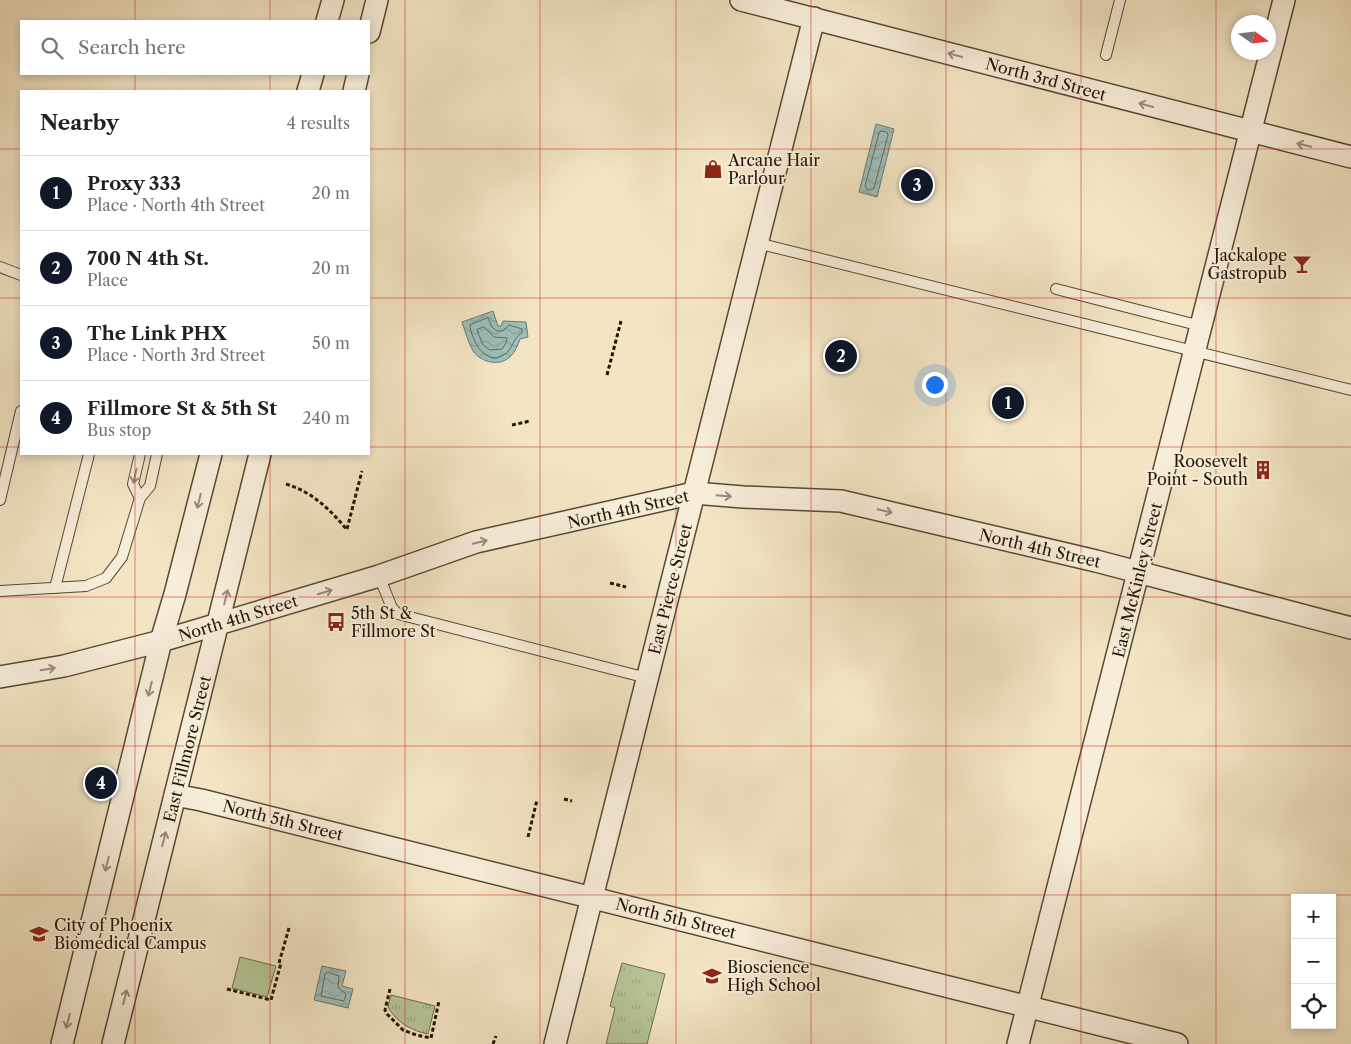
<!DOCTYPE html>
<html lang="en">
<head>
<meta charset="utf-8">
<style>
	:root { --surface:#fff; --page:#f2f2f2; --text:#202124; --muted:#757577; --line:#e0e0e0; --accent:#111827 }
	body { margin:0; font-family:"Libre Caslon Text",serif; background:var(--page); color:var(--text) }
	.controls { position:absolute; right:15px; bottom:15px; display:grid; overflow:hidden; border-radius:0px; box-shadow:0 2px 8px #0003 }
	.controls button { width:45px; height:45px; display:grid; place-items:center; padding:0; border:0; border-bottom:1px solid var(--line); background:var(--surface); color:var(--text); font:25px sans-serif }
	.compass { position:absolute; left:1231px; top:15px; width:45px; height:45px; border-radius:50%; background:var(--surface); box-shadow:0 2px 8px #0003; rotate:104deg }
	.you { position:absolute; left:934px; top:384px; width:18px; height:18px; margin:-12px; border:4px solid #fff; border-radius:50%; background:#1a73e8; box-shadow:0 0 0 8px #1a73e833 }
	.badge { display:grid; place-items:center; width:32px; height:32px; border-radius:50%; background:var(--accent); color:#fff; font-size:16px; font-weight:700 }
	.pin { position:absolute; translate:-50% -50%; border:2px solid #fff; box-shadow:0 1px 5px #0006 }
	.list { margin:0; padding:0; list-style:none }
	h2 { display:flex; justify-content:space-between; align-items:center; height:65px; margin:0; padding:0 20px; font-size:21px }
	h2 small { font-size:16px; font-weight:400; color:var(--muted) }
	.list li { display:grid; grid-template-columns:32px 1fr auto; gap:15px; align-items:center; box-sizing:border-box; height:75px; padding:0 20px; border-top:1px solid var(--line) }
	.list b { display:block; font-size:19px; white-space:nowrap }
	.list p { margin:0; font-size:16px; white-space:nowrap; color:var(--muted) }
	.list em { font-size:16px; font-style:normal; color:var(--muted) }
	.icon { flex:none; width:28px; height:28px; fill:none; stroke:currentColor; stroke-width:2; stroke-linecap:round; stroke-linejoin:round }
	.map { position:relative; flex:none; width:1351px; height:1044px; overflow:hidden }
	.search { position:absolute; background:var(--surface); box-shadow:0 2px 8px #0003; left:20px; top:20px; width:350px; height:55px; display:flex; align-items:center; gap:12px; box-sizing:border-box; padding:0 18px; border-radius:0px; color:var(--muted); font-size:19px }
	.panel { position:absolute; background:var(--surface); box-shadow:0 2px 8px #0003; left:20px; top:90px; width:350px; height:365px; border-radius:0px }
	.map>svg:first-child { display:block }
</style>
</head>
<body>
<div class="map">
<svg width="1351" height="1044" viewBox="0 0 1351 1044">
	<defs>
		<pattern id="grass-tufts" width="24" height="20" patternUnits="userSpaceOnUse" patternTransform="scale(1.25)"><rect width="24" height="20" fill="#b6c597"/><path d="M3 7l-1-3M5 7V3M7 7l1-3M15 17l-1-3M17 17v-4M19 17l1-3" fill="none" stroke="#9ca880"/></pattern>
		<pattern id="water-waves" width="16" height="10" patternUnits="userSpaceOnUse" patternTransform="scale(1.25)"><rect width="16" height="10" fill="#9dbeb9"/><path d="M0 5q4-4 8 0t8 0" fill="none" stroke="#87a29d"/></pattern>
	</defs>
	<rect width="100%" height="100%" fill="#f3e5c4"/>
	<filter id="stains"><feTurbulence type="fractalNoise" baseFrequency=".004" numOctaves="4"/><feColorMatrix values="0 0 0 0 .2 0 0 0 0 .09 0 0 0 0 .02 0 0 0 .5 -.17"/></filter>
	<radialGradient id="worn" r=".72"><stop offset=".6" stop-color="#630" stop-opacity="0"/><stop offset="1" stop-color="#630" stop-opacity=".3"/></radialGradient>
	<g fill="url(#grass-tufts)" stroke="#6d6d4e">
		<polygon points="622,963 665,974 647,1044 606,1044 615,1008 610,1006"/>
		<path d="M 391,995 L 435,1006 L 428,1034 C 412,1031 396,1022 388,1007 Z"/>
	</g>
	<polygon fill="#b6c597" stroke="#6d6d4e" points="240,957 276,966 267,997 232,988"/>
	<g fill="url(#water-waves)" stroke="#6d7a71">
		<polygon points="876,124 894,129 877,197 859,192"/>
		<path d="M 493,311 L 498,326 L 501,326 L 503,321 L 526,322 L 528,337 L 520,339 C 518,345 515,352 511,356 C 500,367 482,363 473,351 C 468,342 465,331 462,322 Z"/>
		<polygon points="322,966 346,971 342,986 353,989 348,1008 314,1000"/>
	</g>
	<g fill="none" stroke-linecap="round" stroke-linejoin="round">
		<g stroke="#606a5e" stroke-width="1">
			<polygon points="881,131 887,132 888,135 874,188 871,190 867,189 865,186 879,133"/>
			<path d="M 488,318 L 492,327 L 497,331 L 503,331 L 509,325 L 522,329 L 522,333 C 513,337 513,349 505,354 C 486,368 471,340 470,325 Z"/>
			<polygon points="484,327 494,337 507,338 506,343 502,349 490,350 483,345 477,330"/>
			<polygon points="328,972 339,976 338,988 346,994 344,1001 321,996 325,974"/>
		</g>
		<g stroke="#584934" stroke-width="12">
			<g id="lane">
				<polyline points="1106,55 1120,0"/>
				<polyline points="757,243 1351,390"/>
				<polyline points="0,267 21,275"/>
				<polyline points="1056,289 1201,326"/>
				<polyline points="140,498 133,484 140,454"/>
				<polyline points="0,500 21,411"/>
				<polyline points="379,576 392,608 398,614 647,678"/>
				<polyline points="55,588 89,454"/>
				<polyline points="0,591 86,586 106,578 122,557 140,498 150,486 157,454"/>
			</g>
		</g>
		<g stroke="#584934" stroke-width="24">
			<g id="street">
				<polyline points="741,0 1351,157"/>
				<polyline points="327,21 333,0"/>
				<polyline points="369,32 377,0"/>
				<polyline points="308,91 313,74"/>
				<polyline points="354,91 358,74"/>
				<polyline points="0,677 64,666 161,641 379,576 476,542 694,493 743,497 841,501 1096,561 1351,628"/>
				<polyline points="175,795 201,800 1177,1044"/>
				<polyline points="62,1044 161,641 175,594 211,454"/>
				<polyline points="113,1044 260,454"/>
				<polyline points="555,1044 814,18"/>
				<polyline points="1018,1044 1284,0"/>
			</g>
		</g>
		<g stroke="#241504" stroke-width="3" stroke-dasharray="4 2.5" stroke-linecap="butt">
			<polyline points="607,375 621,321"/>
			<polyline points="512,425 530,421"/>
			<path d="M 286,484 C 312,492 330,509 347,530"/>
			<polyline points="347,529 362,471"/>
			<polyline points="610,583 626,587"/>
			<polyline points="564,799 572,801"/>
			<polyline points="528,837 537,800"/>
			<polyline points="279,963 289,928"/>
			<polyline points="227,989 271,1000 281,963"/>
			<polyline points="390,989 385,1010 387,1014 403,1030 416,1035 431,1038 439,1001"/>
			<polyline points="493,1044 496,1036"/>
		</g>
		<use href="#lane" stroke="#f7eed9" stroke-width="10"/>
		<use href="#street" stroke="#f7eed9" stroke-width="21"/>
	</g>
	<defs><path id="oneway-shaft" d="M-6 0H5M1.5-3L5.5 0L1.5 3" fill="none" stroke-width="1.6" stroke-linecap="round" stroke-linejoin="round" transform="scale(1.25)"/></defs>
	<g stroke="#988c79">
		<use href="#oneway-shaft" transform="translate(955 55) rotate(-165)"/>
		<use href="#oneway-shaft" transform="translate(1146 105) rotate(-165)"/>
		<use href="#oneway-shaft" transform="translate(1304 145) rotate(-166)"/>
		<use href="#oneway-shaft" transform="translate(135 476) rotate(102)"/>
		<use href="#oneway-shaft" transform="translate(724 496) rotate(5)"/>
		<use href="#oneway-shaft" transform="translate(199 501) rotate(104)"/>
		<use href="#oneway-shaft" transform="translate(885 511) rotate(13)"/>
		<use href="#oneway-shaft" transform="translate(480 542) rotate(-14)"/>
		<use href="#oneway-shaft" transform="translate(325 592) rotate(-17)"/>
		<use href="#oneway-shaft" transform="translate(226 597) rotate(-76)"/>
		<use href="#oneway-shaft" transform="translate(48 669) rotate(-9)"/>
		<use href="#oneway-shaft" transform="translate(150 689) rotate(104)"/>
		<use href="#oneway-shaft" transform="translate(164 839) rotate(-76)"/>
		<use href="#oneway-shaft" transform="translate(107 864) rotate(104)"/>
		<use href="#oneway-shaft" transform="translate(125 997) rotate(-76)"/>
		<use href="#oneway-shaft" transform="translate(68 1021) rotate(104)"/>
	</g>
	<path fill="none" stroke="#d62828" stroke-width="1" stroke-opacity="0.55" d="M 135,0 L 135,21M 270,0 L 270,21M 405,0 L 405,1044M 540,0 L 540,1044M 676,0 L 676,1044M 811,0 L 811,1044M 946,0 L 946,1044M 1081,0 L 1081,1044M 1216,0 L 1216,1044M 135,74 L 135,91M 270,74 L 270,91M 0,149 L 21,149M 369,149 L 1351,149M 0,298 L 21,298M 369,298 L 1351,298M 0,447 L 21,447M 369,447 L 1351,447M 135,454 L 135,1044M 270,454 L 270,1044M 0,597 L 1351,597M 0,746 L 1351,746M 0,895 L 1351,895"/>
	<defs>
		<g id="shop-bare" transform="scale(1.5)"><path d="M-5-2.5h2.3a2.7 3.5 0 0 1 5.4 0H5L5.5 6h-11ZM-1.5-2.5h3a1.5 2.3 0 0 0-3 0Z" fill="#8f2418" stroke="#f7eed9" stroke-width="2.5" paint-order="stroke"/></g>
		<g id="bar-bare" transform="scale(1.5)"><path d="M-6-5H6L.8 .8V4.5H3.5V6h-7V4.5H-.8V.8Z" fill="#8f2418" stroke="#f7eed9" stroke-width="2.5" paint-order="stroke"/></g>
		<g id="building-bare" transform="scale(1.5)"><path d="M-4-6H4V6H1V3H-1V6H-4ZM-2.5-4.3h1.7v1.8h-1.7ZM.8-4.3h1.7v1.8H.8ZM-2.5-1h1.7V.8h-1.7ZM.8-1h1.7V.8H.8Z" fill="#8f2418" stroke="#f7eed9" stroke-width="2.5" paint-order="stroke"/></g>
		<g id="bus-bare" transform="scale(1.5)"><path d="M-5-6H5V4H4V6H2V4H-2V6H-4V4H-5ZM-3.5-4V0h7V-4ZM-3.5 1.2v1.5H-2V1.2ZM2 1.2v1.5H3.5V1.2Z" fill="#8f2418" stroke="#f7eed9" stroke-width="2.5" paint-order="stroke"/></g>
		<g id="university-bare" transform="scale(1.5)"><path d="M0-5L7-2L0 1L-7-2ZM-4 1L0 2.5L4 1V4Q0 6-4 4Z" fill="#8f2418" stroke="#f7eed9" stroke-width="2.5" paint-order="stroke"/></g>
		<g id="school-bare" transform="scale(1.5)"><path d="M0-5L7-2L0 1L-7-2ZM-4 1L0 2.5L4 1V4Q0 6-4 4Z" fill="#8f2418" stroke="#f7eed9" stroke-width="2.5" paint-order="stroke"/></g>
	</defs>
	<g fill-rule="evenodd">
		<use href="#shop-bare" x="713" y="169"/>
		<use href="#bar-bare" x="1302" y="264"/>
		<use href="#building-bare" x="1263" y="470"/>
		<use href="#bus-bare" x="336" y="622"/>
		<use href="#university-bare" x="39" y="934"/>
		<use href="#school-bare" x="712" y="976"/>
	</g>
	<g text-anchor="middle" stroke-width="4" stroke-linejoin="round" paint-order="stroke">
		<g font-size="16" fill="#241504" stroke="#f7eed9">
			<text transform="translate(1046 79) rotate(15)" y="6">North 3rd Street</text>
			<text transform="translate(628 509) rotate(-13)" y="6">North 4th Street</text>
			<text transform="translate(1040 548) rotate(13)" y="6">North 4th Street</text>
			<text transform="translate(1137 580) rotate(-76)" y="6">East McKinley Street</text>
			<text transform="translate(670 589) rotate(-76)" y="6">East Pierce Street</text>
			<text transform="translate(238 618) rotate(-17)" y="6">North 4th Street</text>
			<text transform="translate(187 749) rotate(-76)" y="6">East Fillmore Street</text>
			<text transform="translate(283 820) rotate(14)" y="6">North 5th Street</text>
			<text transform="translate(676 918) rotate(14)" y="6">North 5th Street</text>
		</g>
		<g font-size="16" fill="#241504" stroke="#f7eed9" text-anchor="start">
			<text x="728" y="166">Arcane Hair<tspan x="728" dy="18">Parlour</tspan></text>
			<text x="1287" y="261" text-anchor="end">Jackalope<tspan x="1287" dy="18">Gastropub</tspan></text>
			<text x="1248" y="467" text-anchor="end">Roosevelt<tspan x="1248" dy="18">Point - South</tspan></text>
			<text x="351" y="619">5th St &amp;<tspan x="351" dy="18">Fillmore St</tspan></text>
			<text x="54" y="931">City of Phoenix<tspan x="54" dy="18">Biomedical Campus</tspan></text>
			<text x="727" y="973">Bioscience<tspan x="727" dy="18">High School</tspan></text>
		</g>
	</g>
	<rect width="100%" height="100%" filter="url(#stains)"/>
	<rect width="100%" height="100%" fill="url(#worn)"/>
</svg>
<div class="controls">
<button>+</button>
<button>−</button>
<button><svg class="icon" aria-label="locate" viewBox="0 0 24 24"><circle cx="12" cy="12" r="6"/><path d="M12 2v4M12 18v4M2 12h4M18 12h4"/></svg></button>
</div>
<svg class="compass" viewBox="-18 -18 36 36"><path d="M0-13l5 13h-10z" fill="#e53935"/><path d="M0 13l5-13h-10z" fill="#757577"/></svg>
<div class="you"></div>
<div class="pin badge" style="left:1008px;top:403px">1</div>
<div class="pin badge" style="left:841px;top:356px">2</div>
<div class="pin badge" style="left:917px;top:185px">3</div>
<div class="pin badge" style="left:101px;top:783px">4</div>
<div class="search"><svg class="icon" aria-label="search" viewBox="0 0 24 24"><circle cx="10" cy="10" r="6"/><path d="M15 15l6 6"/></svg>Search here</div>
<section class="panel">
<h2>Nearby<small>4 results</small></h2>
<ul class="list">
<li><span class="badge">1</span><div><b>Proxy 333</b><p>Place · North 4th Street</p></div><em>20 m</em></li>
<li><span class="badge">2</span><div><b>700 N 4th St.</b><p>Place</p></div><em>20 m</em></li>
<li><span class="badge">3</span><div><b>The Link PHX</b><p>Place · North 3rd Street</p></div><em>50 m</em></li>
<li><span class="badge">4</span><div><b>Fillmore St &amp; 5th St</b><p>Bus stop</p></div><em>240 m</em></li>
</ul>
</section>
</div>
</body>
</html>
